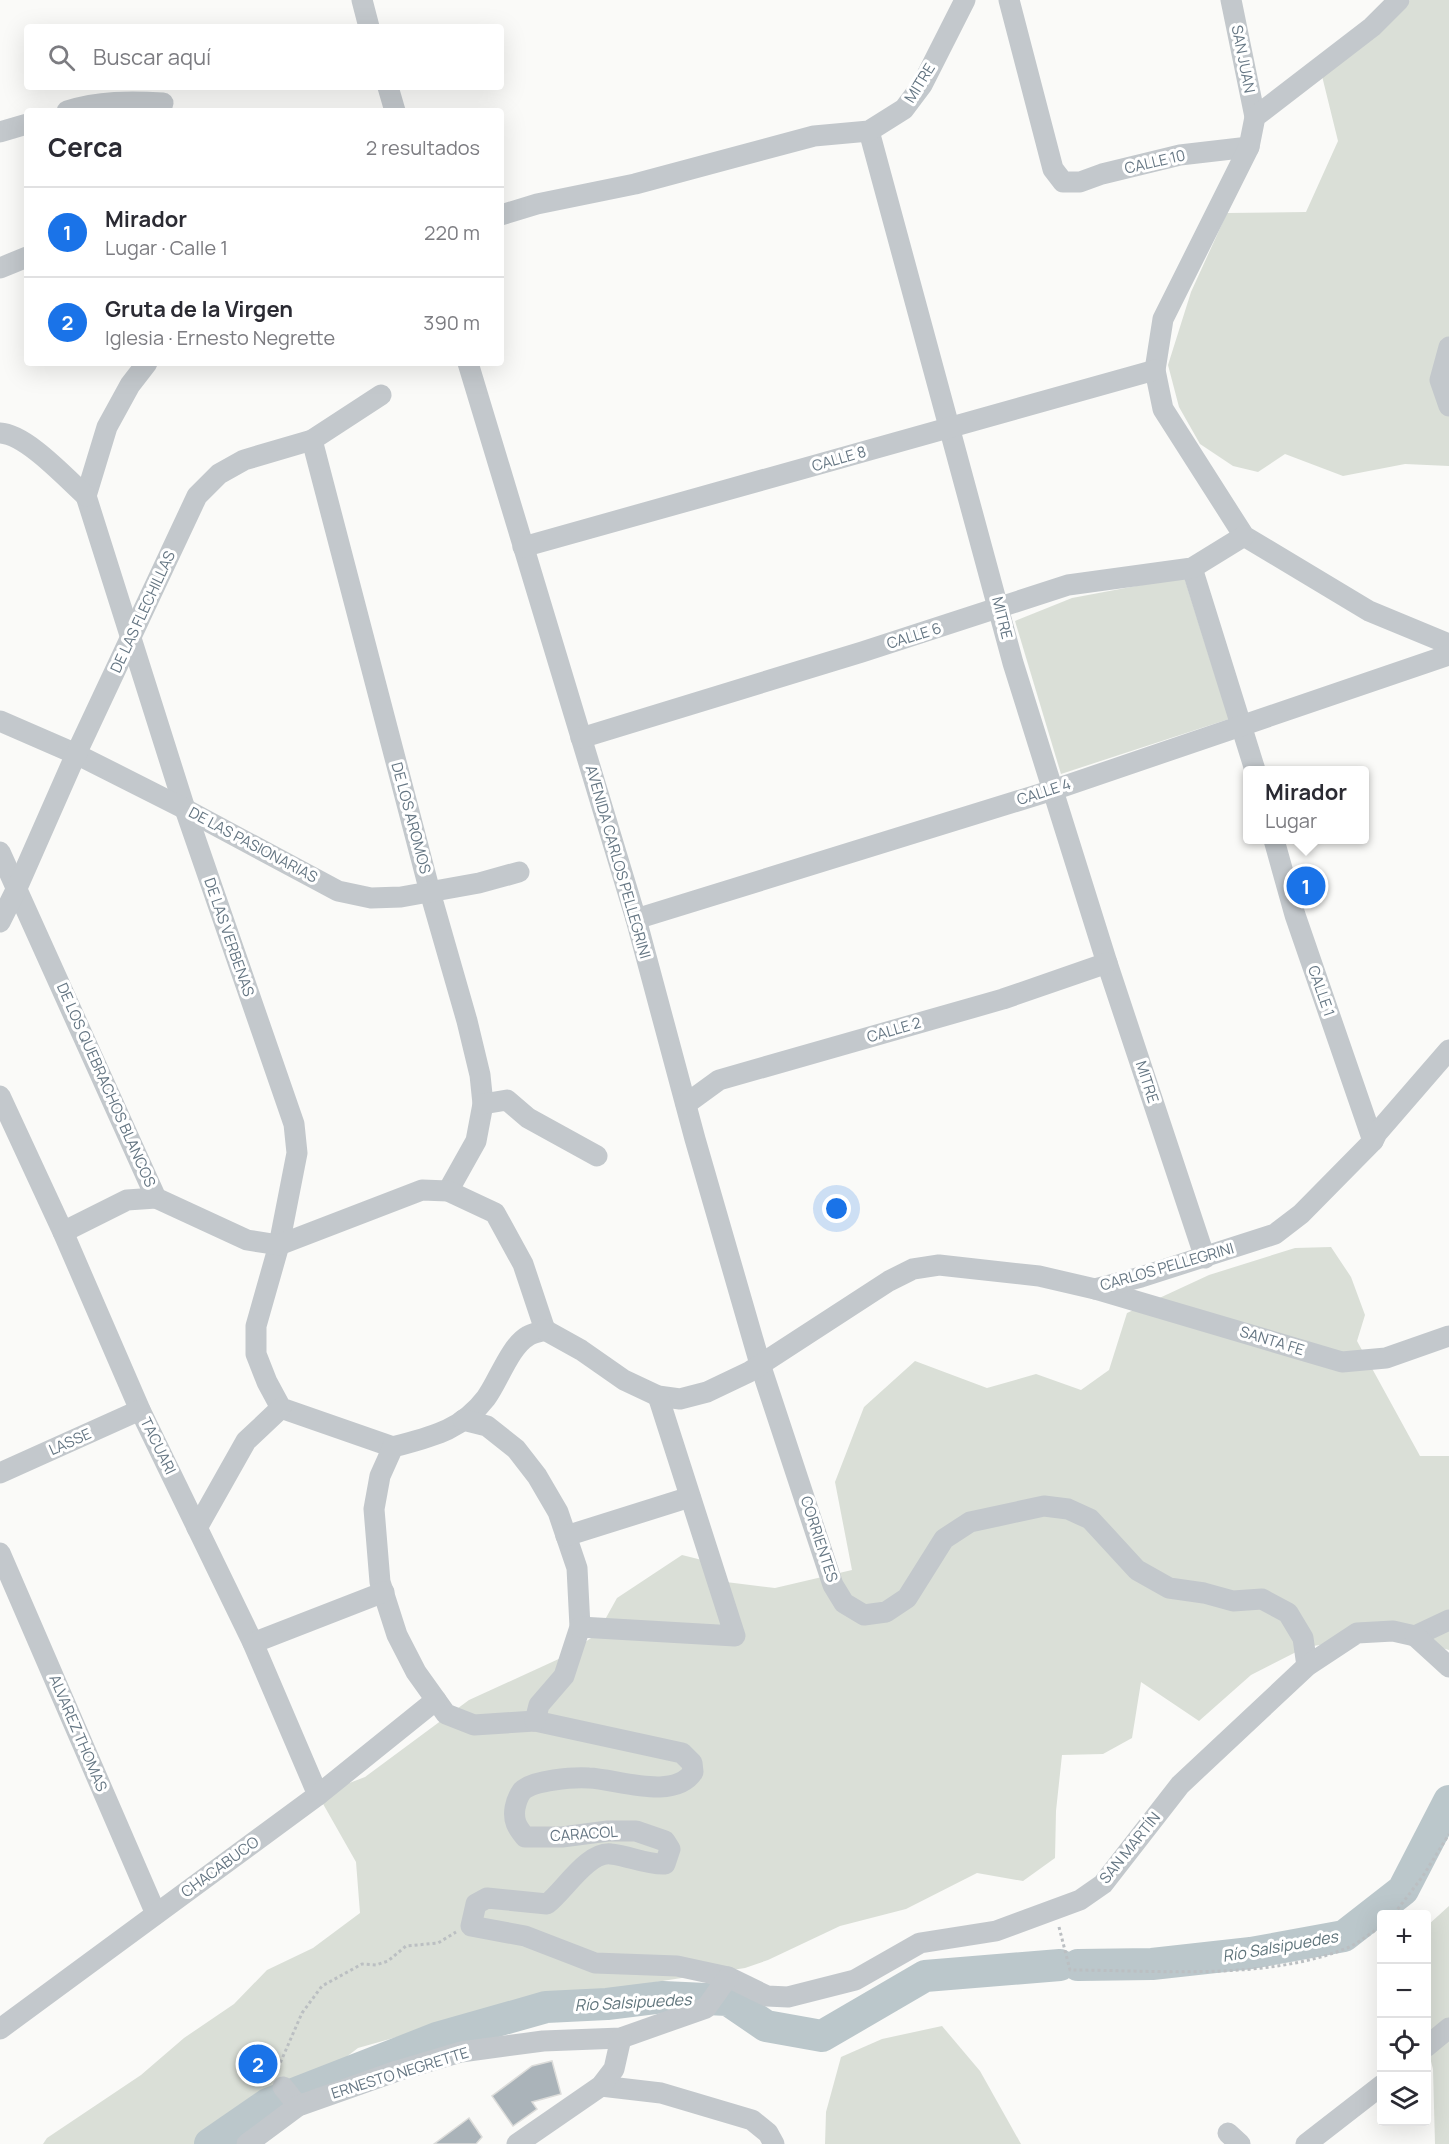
<!DOCTYPE html>
<html lang="es">
<head>
<meta charset="utf-8">
<style>
	:root { --surface:#fff; --page:#f7f7f7; --text:#2b2b33; --muted:#7c7c81; --line:#e1e1e2; --accent:#1a73e8 }
	body { margin:0; font-family:Manrope,sans-serif; background:var(--page); color:var(--text) }
	.controls { position:absolute; right:18px; bottom:18px; display:grid; overflow:hidden; border-radius:6px; box-shadow:0 6px 24px #0002 }
	.controls button { width:54px; height:54px; display:grid; place-items:center; padding:0; border:0; border-bottom:2px solid var(--line); background:var(--surface); color:var(--text); font:30px sans-serif }
	.you { position:absolute; left:837px; top:1209px; width:21px; height:21px; margin:-15px; border:4px solid #fff; border-radius:50%; background:#1a73e8; box-shadow:0 0 0 9px #1a73e833 }
	.badge { display:grid; place-items:center; width:39px; height:39px; border-radius:50%; background:var(--accent); color:#fff; font-size:20px; font-weight:700 }
	.pin { position:absolute; translate:-50% -50%; border:3px solid #fff; box-shadow:0 2px 6px #0006 }
	.popup { position:absolute; left:1243px; top:766px; width:126px; height:78px; box-sizing:border-box; display:grid; place-content:center; border-radius:6px; background:var(--surface); filter:drop-shadow(0 2px 4px #0005); font-size:20px; white-space:nowrap; color:var(--muted) }
	.popup b { font-size:22px; color:var(--text) }
	.popup::after { content:''; position:absolute; left:50%; top:100%; margin-left:-12px; border:12px solid transparent; border-top-color:var(--surface) }
	.list { margin:0; padding:0; list-style:none }
	h2 { display:flex; justify-content:space-between; align-items:center; height:78px; margin:0; padding:0 24px; font-size:26px }
	h2 small { font-size:20px; font-weight:400; color:var(--muted) }
	.list li { display:grid; grid-template-columns:39px 1fr auto; gap:18px; align-items:center; box-sizing:border-box; height:90px; padding:0 24px; border-top:2px solid var(--line) }
	.list b { display:block; font-size:22px; white-space:nowrap }
	.list p { margin:0; font-size:20px; white-space:nowrap; color:var(--muted) }
	.list em { font-size:20px; font-style:normal; color:var(--muted) }
	.icon { flex:none; width:33px; height:33px; fill:none; stroke:currentColor; stroke-width:2; stroke-linecap:round; stroke-linejoin:round }
	.map { position:relative; flex:none; width:1449px; height:2144px; overflow:hidden }
	.search { position:absolute; background:var(--surface); box-shadow:0 6px 24px #0002; left:24px; top:24px; width:480px; height:66px; display:flex; align-items:center; gap:15px; box-sizing:border-box; padding:0 21px; border-radius:6px; color:var(--muted); font-size:22px }
	.panel { position:absolute; background:var(--surface); box-shadow:0 6px 24px #0002; left:24px; top:108px; width:480px; height:258px; border-radius:6px }
	.map>svg:first-child { display:block }
</style>
</head>
<body>
<div class="map">
<svg width="1449" height="2144" viewBox="0 0 1449 2144">
	<rect width="100%" height="100%" fill="#fafaf8"/>
	<g fill="#dadfd7">
		<polygon points="1410,0 1449,0 1449,466 1405,464 1343,476 1285,454 1258,472 1233,466 1200,444 1179,407 1168,365 1191,292 1227,213 1306,212 1338,141 1322,76"/>
		<polygon points="1184,577 1229,719 1061,774 1015,621 1072,598"/>
		<polygon points="1331,1247 1351,1277 1365,1315 1357,1341 1420,1456 1449,1456 1449,1650 1414,1640 1375,1637 1306,1647 1251,1675 1199,1721 1141,1682 1132,1738 1103,1754 1062,1755 1056,1811 1055,1858 1023,1881 977,1873 906,1909 840,1926 768,1960 745,1968 510,2005 358,2048 232,2144 43,2144 47,2138 141,2075 184,2038 234,2004 267,1970 313,1948 360,1913 356,1862 318,1795 365,1777 469,1700 563,1657 597,1634 617,1598 682,1555 706,1561 718,1581 775,1588 852,1570 835,1482 864,1407 915,1361 987,1388 1036,1374 1081,1390 1109,1370 1127,1313 1209,1275 1295,1248"/>
		<polygon points="1449,1906 1449,2144 1435,2144 1433,2069 1426,2042 1426,1937 1428,1925"/>
		<polygon points="942,2026 980,2071 1021,2144 825,2144 826,2112 841,2057 882,2039"/>
	</g>
	<g fill="none" stroke-linecap="round" stroke-linejoin="round">
		<g stroke="#bbc7cb" stroke-width="32">
			<polyline points="1078,1965 1152,1964 1251,1953 1344,1936 1403,1890 1449,1801"/>
			<polyline points="210,2144 268,2104 437,2038 546,2007 607,2004 663,1997 728,2000 766,2026 822,2036 925,1976 1060,1965"/>
		</g>
	</g>
	<g fill="#aab3b9" stroke="#dcdcda" stroke-width="1.5">
		<polygon points="552,2061 561,2094 532,2102 537,2109 513,2126 492,2096 532,2066"/>
		<polygon points="469,2118 482,2137 476,2144 434,2144"/>
	</g>
	<g fill="none" stroke-linecap="round" stroke-linejoin="round">
		<g stroke="#bbbfc2" stroke-width="3" stroke-dasharray="3 3" stroke-linecap="butt">
			<polyline points="1394,1914 1423,1876 1449,1834"/>
			<path d="M 1059,1927 L 1070,1970 C 1157,1970 1266,1981 1347,1948 C 1359,1943 1370,1933 1382,1926"/>
			<polyline points="259,2064 272,2071"/>
			<polyline points="278,2068 302,2013 322,1986 362,1964 376,1965 388,1961 406,1946 438,1943 456,1932"/>
		</g>
		<g stroke="#c3c8cc" stroke-width="21">
			<polyline points="362,0 369,27"/>
			<polyline points="1009,0 1053,169 1063,182 1080,182 1102,174 1180,155 1249,147"/>
			<polyline points="1231,0 1255,117"/>
			<polyline points="1399,0 1372,27 1255,117 1249,147 1163,319 1155,370 1163,409 1244,536 1369,611 1449,644"/>
			<polyline points="388,87 395,111"/>
			<path d="M 67,111 C 99,101 130,101 163,103"/>
			<polyline points="869,131 1013,663 1107,963 1205,1258"/>
			<polyline points="0,132 27,124"/>
			<polyline points="501,215 537,204 635,184 814,136 869,131 904,109 922,85 965,0"/>
			<polyline points="0,268 27,257"/>
			<polyline points="1449,347 1440,380 1449,406"/>
			<polyline points="147,363 130,385 107,427 86,496 185,809 294,1124 297,1153 279,1245 256,1326 256,1354 267,1382 281,1408 393,1447"/>
			<polyline points="468,363 636,919 695,1139 760,1364 833,1585 844,1603 864,1615 886,1612 907,1598 944,1539 970,1522 1044,1506 1068,1509 1090,1519 1137,1570 1169,1588 1204,1593 1233,1601 1262,1599 1288,1613 1303,1638 1307,1666"/>
			<path d="M 0,433 C 26,434 66,478 86,496"/>
			<polyline points="312,440 430,892 467,1021 480,1075 483,1104 476,1141 448,1191"/>
			<polyline points="523,547 1155,370"/>
			<polyline points="1192,568 1255,770"/>
			<polyline points="0,721 76,754 185,809 338,891 371,898 401,897 479,883 519,872"/>
			<polyline points="581,738 862,652 1068,585 1192,568 1244,536"/>
			<polyline points="1274,840 1295,915 1373,1141"/>
			<polyline points="0,852 156,1198 247,1240 279,1245 422,1190 448,1191 495,1213 523,1264 545,1330"/>
			<polyline points="636,919 1053,790 1449,655"/>
			<polyline points="0,922 17,888 76,754 197,496 219,474 244,460 312,440 381,395"/>
			<polyline points="0,1096 63,1232 140,1410 253,1643 318,1795"/>
			<polyline points="483,1104 507,1100 528,1118 597,1156"/>
			<polyline points="686,1104 719,1080 1003,999 1107,963"/>
			<polyline points="63,1232 127,1200 156,1198"/>
			<polyline points="1095,1289 1342,1362 1386,1358 1449,1336"/>
			<path d="M 545,1330 C 540,1332 533,1333 528,1336 C 510,1346 498,1382 486,1398 C 461,1431 430,1437 393,1447 L 380,1476 L 374,1509 L 380,1582 L 397,1635 L 416,1672 L 446,1714 L 474,1725 L 535,1721 L 682,1753 L 692,1763 L 693,1772 C 674,1801 617,1779 589,1778 C 574,1777 533,1780 522,1791 C 519,1795 516,1803 515,1808 C 513,1821 517,1827 525,1837 L 562,1837 L 608,1831 L 636,1831 L 665,1841 L 670,1849 L 665,1864 C 646,1865 630,1856 611,1854 C 588,1851 564,1891 547,1904 L 487,1898 L 476,1904 L 471,1926 L 525,1936 L 595,1963 L 677,1966 L 728,1977 L 767,1996 L 788,1997 L 855,1980 L 920,1943 L 996,1931 L 1080,1900 L 1103,1884 L 1180,1785 L 1307,1666 L 1357,1633 L 1393,1631 L 1415,1636 L 1449,1620"/>
			<polyline points="545,1330 581,1350 624,1380 658,1396 680,1399 707,1392 749,1372 889,1281 913,1269 939,1265 1039,1276 1095,1289 1141,1277 1275,1234 1301,1214 1373,1141 1377,1133 1449,1050"/>
			<polyline points="463,1420 487,1426 516,1449 537,1476 558,1512 577,1568 580,1627 564,1676 539,1705 535,1721"/>
			<polyline points="0,1473 140,1410"/>
			<polyline points="197,1528 246,1441 281,1408"/>
			<polyline points="566,1536 690,1497"/>
			<polyline points="0,1553 156,1914"/>
			<polyline points="580,1627 735,1636 658,1396"/>
			<polyline points="1415,1636 1449,1667"/>
			<polyline points="253,1643 384,1592"/>
			<polyline points="0,2029 318,1795 436,1700"/>
			<polyline points="1426,2047 1449,2028"/>
			<polyline points="601,2086 661,2093 752,2120 768,2133 774,2144"/>
			<polyline points="283,2087 298,2106"/>
			<polyline points="1228,2133 1240,2144"/>
			<polyline points="247,2144 298,2106 397,2071 461,2052 543,2041 621,2038 706,2008 728,1977"/>
			<polyline points="517,2144 601,2086 614,2069 621,2038"/>
			<polyline points="1306,2144 1382,2085"/>
		</g>
	</g>
	<g text-anchor="middle" stroke-width="6" stroke-linejoin="round" paint-order="stroke">
		<g font-size="15" fill="#657683" stroke="#fff">
			<text transform="translate(1243 59) rotate(79)" y="5">SAN JUAN</text>
			<text transform="translate(920 83) rotate(-58)" y="5">MITRE</text>
			<text transform="translate(1155 162) rotate(-13)" y="5">CALLE 10</text>
			<text transform="translate(839 459) rotate(-16)" y="5">CALLE 8</text>
			<text transform="translate(143 612) rotate(-65)" y="5">DE LAS FLECHILLAS</text>
			<text transform="translate(1002 618) rotate(76)" y="5">MITRE</text>
			<text transform="translate(914 636) rotate(-17)" y="5">CALLE 6</text>
			<text transform="translate(1044 792) rotate(-18)" y="5">CALLE 4</text>
			<text transform="translate(411 818) rotate(75)" y="5">DE LOS AROMOS</text>
			<text transform="translate(253 845) rotate(28)" y="5">DE LAS PASIONARIAS</text>
			<text transform="translate(618 862) rotate(74)" y="5">AVENIDA CARLOS PELLEGRINI</text>
			<text transform="translate(229 937) rotate(71)" y="5">DE LAS VERBENAS</text>
			<text transform="translate(1321 991) rotate(71)" y="5">CALLE 1</text>
			<text transform="translate(894 1030) rotate(-16)" y="5">CALLE 2</text>
			<text transform="translate(1147 1082) rotate(72)" y="5">MITRE</text>
			<text transform="translate(106 1085) rotate(66)" y="5">DE LOS QUEBRACHOS BLANCOS</text>
			<text transform="translate(1167 1267) rotate(-16)" y="5">CARLOS PELLEGRINI</text>
			<text transform="translate(1272 1341) rotate(17)" y="5">SANTA FE</text>
			<text transform="translate(70 1442) rotate(-24)" y="5">LASSE</text>
			<text transform="translate(158 1446) rotate(64)" y="5">TACUARI</text>
			<text transform="translate(819 1539) rotate(72)" y="5">CORRIENTES</text>
			<text transform="translate(78 1733) rotate(67)" y="5">ALVAREZ THOMAS</text>
			<text transform="translate(584 1834) rotate(-4)" y="5">CARACOL</text>
			<text transform="translate(1130 1848) rotate(-51)" y="5">SAN MARTÍN</text>
			<text transform="translate(220 1867) rotate(-36)" y="5">CHACABUCO</text>
			<text transform="translate(400 2073) rotate(-17)" y="5">ERNESTO NEGRETTE</text>
		</g>
		<g font-size="16" font-style="italic" fill="#60757c" stroke="#fff">
			<text transform="translate(1280 1946) rotate(-10)" y="6">Río Salsipuedes</text>
			<text transform="translate(633 2002) rotate(-3)" y="6">Río Salsipuedes</text>
		</g>
	</g>
</svg>
<div class="controls">
<button>+</button>
<button>−</button>
<button><svg class="icon" aria-label="locate" viewBox="0 0 24 24"><circle cx="12" cy="12" r="6"/><path d="M12 2v4M12 18v4M2 12h4M18 12h4"/></svg></button>
<button><svg class="icon" aria-label="layers" viewBox="0 0 24 24"><path d="M12 4l9 5-9 5-9-5zM3 14l9 5 9-5"/></svg></button>
</div>
<div class="you"></div>
<div class="pin badge" style="left:1306px;top:886px">1</div>
<div class="popup"><b>Mirador</b>Lugar</div>
<div class="pin badge" style="left:258px;top:2064px">2</div>
<div class="search"><svg class="icon" aria-label="search" viewBox="0 0 24 24"><circle cx="10" cy="10" r="6"/><path d="M15 15l6 6"/></svg>Buscar aquí</div>
<section class="panel">
<h2>Cerca<small>2 resultados</small></h2>
<ul class="list">
<li><span class="badge">1</span><div><b>Mirador</b><p>Lugar · Calle 1</p></div><em>220 m</em></li>
<li><span class="badge">2</span><div><b>Gruta de la Virgen</b><p>Iglesia · Ernesto Negrette</p></div><em>390 m</em></li>
</ul>
</section>
</div>
</body>
</html>
